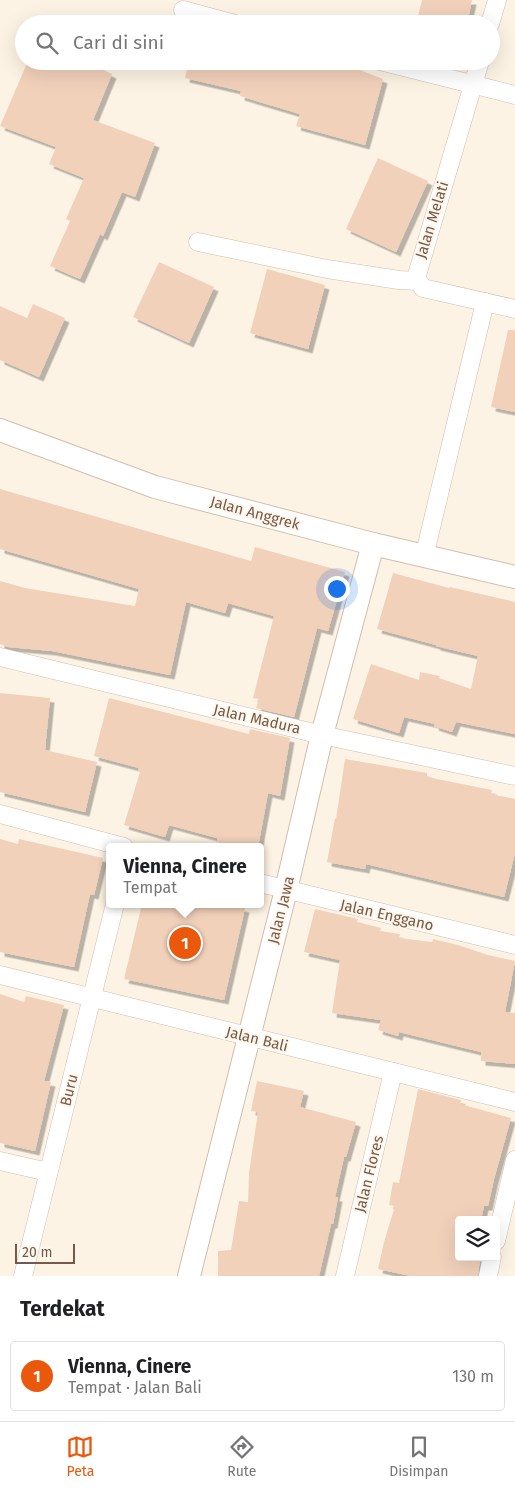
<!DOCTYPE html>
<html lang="id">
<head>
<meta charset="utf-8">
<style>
	:root { --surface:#fff; --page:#f6f6f6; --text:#202124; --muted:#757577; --line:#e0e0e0; --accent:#ea580c }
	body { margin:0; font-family:"Fira Sans",sans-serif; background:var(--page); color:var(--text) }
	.controls { position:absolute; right:15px; bottom:15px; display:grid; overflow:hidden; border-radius:5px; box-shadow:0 5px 20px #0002 }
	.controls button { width:45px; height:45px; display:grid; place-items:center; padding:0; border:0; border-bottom:1px solid var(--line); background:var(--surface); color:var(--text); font:25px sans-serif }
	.scale { position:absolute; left:15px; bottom:12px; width:60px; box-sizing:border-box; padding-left:5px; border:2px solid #755949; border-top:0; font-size:14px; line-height:18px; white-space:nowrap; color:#755949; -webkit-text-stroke:4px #fff7eb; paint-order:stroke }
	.you { position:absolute; left:336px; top:588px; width:18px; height:18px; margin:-12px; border:4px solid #fff; border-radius:50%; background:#1a73e8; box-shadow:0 0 0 8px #1a73e833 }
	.badge { display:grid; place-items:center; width:32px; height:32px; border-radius:50%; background:var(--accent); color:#fff; font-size:16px; font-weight:700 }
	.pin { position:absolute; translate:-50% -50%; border:2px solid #fff; box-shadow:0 1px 5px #0006 }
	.popup { position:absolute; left:106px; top:843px; width:158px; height:65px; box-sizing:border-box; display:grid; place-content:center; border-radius:5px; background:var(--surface); filter:drop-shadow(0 1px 4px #0005); font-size:16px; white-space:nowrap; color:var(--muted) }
	.popup b { font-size:19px; color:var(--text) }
	.popup::after { content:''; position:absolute; left:50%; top:100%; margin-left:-10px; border:10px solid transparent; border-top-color:var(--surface) }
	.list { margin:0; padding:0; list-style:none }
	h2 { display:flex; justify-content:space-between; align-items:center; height:65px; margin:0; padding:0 20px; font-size:21px }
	h2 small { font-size:16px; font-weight:400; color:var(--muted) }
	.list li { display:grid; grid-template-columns:32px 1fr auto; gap:15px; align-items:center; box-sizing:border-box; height:70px; margin:0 10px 10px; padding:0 10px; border:1px solid var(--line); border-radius:5px }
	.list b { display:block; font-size:19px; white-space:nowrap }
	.list p { margin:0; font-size:16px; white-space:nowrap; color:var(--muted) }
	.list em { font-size:16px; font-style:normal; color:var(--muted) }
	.icon { flex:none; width:28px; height:28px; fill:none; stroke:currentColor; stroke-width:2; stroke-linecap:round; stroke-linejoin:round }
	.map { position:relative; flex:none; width:515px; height:1276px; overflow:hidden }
	.search { position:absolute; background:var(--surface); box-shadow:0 5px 20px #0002; left:15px; right:15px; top:15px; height:55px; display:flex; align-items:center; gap:12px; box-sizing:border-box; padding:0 18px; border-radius:28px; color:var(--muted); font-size:19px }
	.sheet { height:145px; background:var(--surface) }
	nav { display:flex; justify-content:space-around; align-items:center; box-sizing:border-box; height:70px; border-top:1px solid var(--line); background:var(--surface); font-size:14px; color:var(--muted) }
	nav a { display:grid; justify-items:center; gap:2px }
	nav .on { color:var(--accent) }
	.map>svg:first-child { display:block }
</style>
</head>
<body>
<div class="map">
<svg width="515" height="1276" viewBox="0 0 515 1276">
	<defs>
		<filter id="shadow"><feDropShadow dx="4.5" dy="4.5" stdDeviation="0" flood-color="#0004"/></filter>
	</defs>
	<rect width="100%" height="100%" fill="#fdf3e4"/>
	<g fill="#f2d1bb" filter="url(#shadow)">
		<polygon points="422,0 472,0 467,24 416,24"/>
		<polygon points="28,61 38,61 55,68 58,61 83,61 112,74 93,120 155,143 135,197 122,192 103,236 100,234 80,279 50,266 70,221 66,219 84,178 49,164 56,147 0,126"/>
		<polygon points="189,61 337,61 383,79 365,145 296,126 300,114 240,96 241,91 185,78"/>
		<polygon points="378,158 428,181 396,252 346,229"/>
		<polygon points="159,262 214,287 189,343 133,317"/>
		<polygon points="267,269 325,285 308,349 250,333"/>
		<polygon points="33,304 65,318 39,377 0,360 0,306 27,318"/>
		<polygon points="508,330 515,330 515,412 491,407"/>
		<polygon points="0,489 251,561 255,547 345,572 328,631 317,628 294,717 256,708 259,699 253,698 274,616 228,603 225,613 186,602 170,675 52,651 8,647 0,644 0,581 25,588 135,606 139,589 0,549"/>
		<polygon points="393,573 449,588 450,587 515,602 515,734 456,722 452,732 434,726 435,724 404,717 399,733 353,719 371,664 419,680 420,672 440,676 439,678 471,689 478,656 436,646 436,645 377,629"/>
		<polygon points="0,693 50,698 45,750 97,762 85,812 0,792"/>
		<polygon points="109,698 249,734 250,729 290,738 280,796 268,793 258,847 235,847 217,842 217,838 169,825 165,837 124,825 140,772 138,771 139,768 94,756"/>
		<polygon points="345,759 427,773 427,777 492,790 491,794 515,799 515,853 504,897 366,864 365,869 327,862 335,818 336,819"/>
		<polygon points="0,839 18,844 19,839 103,858 94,895 90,894 74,967 0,952"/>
		<polygon points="142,904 229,904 245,908 224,1000 124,979"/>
		<polygon points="315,909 358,919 357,922 381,928 380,931 400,934 399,938 432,942 433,939 458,945 488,955 515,961 505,1012 515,1013 515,1064 481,1061 481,1052 399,1032 398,1036 378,1030 381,1020 332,1013 340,960 304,952"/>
		<polygon points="0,994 24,1002 26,996 64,1005 44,1081 51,1082 35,1151 0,1143"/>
		<polygon points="257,1081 304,1091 300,1107 356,1122 346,1157 344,1157 335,1197 338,1197 333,1224 331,1224 319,1276 218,1276 218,1251 231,1250 239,1201 248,1202 249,1173 258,1112 251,1111"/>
		<polygon points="418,1089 461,1100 460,1104 511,1118 494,1179 488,1206 484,1206 481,1220 459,1220 459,1257 480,1257 478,1276 411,1276 378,1269 384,1242 395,1206 389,1205 393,1182 399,1183"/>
	</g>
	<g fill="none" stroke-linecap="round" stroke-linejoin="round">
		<g stroke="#d0bdad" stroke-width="19">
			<g id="minor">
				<polyline points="183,10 235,24"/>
				<polyline points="490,24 497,0"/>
				<polyline points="380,61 515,95"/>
				<polyline points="480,61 417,275 418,281 423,288 515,309"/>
				<polyline points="198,242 327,269 399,280 418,281"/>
				<polyline points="424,557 485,302"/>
				<polyline points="0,657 322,735 515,776"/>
				<polyline points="0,814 124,847"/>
				<polyline points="260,883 515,945"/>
				<polyline points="0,975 515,1102"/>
				<polyline points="0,1161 48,1172"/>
				<polyline points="496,1241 515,1160"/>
				<polyline points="23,1276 115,904"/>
				<polyline points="345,1276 393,1072"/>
				<polyline points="488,1276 492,1257"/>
			</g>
		</g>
		<g stroke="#d0bdad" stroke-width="24">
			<g id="tertiary">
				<polyline points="0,430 155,487 373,544 515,577"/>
				<polyline points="189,1276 286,890 322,735 373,544"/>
			</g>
		</g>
		<use href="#minor" stroke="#fff" stroke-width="18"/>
		<use href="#tertiary" stroke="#fff" stroke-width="22"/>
	</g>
	<g text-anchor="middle" stroke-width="4" stroke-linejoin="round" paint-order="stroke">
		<g font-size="15" fill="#755949" stroke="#fff7eb">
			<text transform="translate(432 220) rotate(-73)" y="5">Jalan Melati</text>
			<text transform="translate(255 513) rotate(15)" y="5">Jalan Anggrek</text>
			<text transform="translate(257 719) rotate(13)" y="5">Jalan Madura</text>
			<text transform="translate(281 910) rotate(-76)" y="5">Jalan Jawa</text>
			<text transform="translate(387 915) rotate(13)" y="5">Jalan Enggano</text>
			<text transform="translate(257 1039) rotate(14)" y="5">Jalan Bali</text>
			<text transform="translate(69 1090) rotate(-76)" y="5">Buru</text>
			<text transform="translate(369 1174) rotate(-76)" y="5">Jalan Flores</text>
		</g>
	</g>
</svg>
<div class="controls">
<button><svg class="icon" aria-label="layers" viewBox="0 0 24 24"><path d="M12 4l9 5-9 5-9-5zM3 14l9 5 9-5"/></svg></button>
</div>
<div class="scale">20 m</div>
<div class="you"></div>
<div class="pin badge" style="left:185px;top:943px">1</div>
<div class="popup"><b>Vienna, Cinere</b>Tempat</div>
<div class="search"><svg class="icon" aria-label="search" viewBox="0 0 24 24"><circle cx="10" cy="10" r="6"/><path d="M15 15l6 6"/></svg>Cari di sini</div>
</div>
<section class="sheet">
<h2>Terdekat<small></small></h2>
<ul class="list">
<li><span class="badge">1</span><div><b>Vienna, Cinere</b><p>Tempat · Jalan Bali</p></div><em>130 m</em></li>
</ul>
</section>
<nav>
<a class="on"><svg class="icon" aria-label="map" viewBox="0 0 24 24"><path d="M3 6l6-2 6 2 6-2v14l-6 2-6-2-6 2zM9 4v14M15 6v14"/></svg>Peta</a>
<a><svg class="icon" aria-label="directions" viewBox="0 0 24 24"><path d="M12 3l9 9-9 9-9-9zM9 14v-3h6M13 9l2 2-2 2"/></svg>Rute</a>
<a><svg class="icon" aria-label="saved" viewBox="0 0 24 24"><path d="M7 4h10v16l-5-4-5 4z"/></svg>Disimpan</a>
</nav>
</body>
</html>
